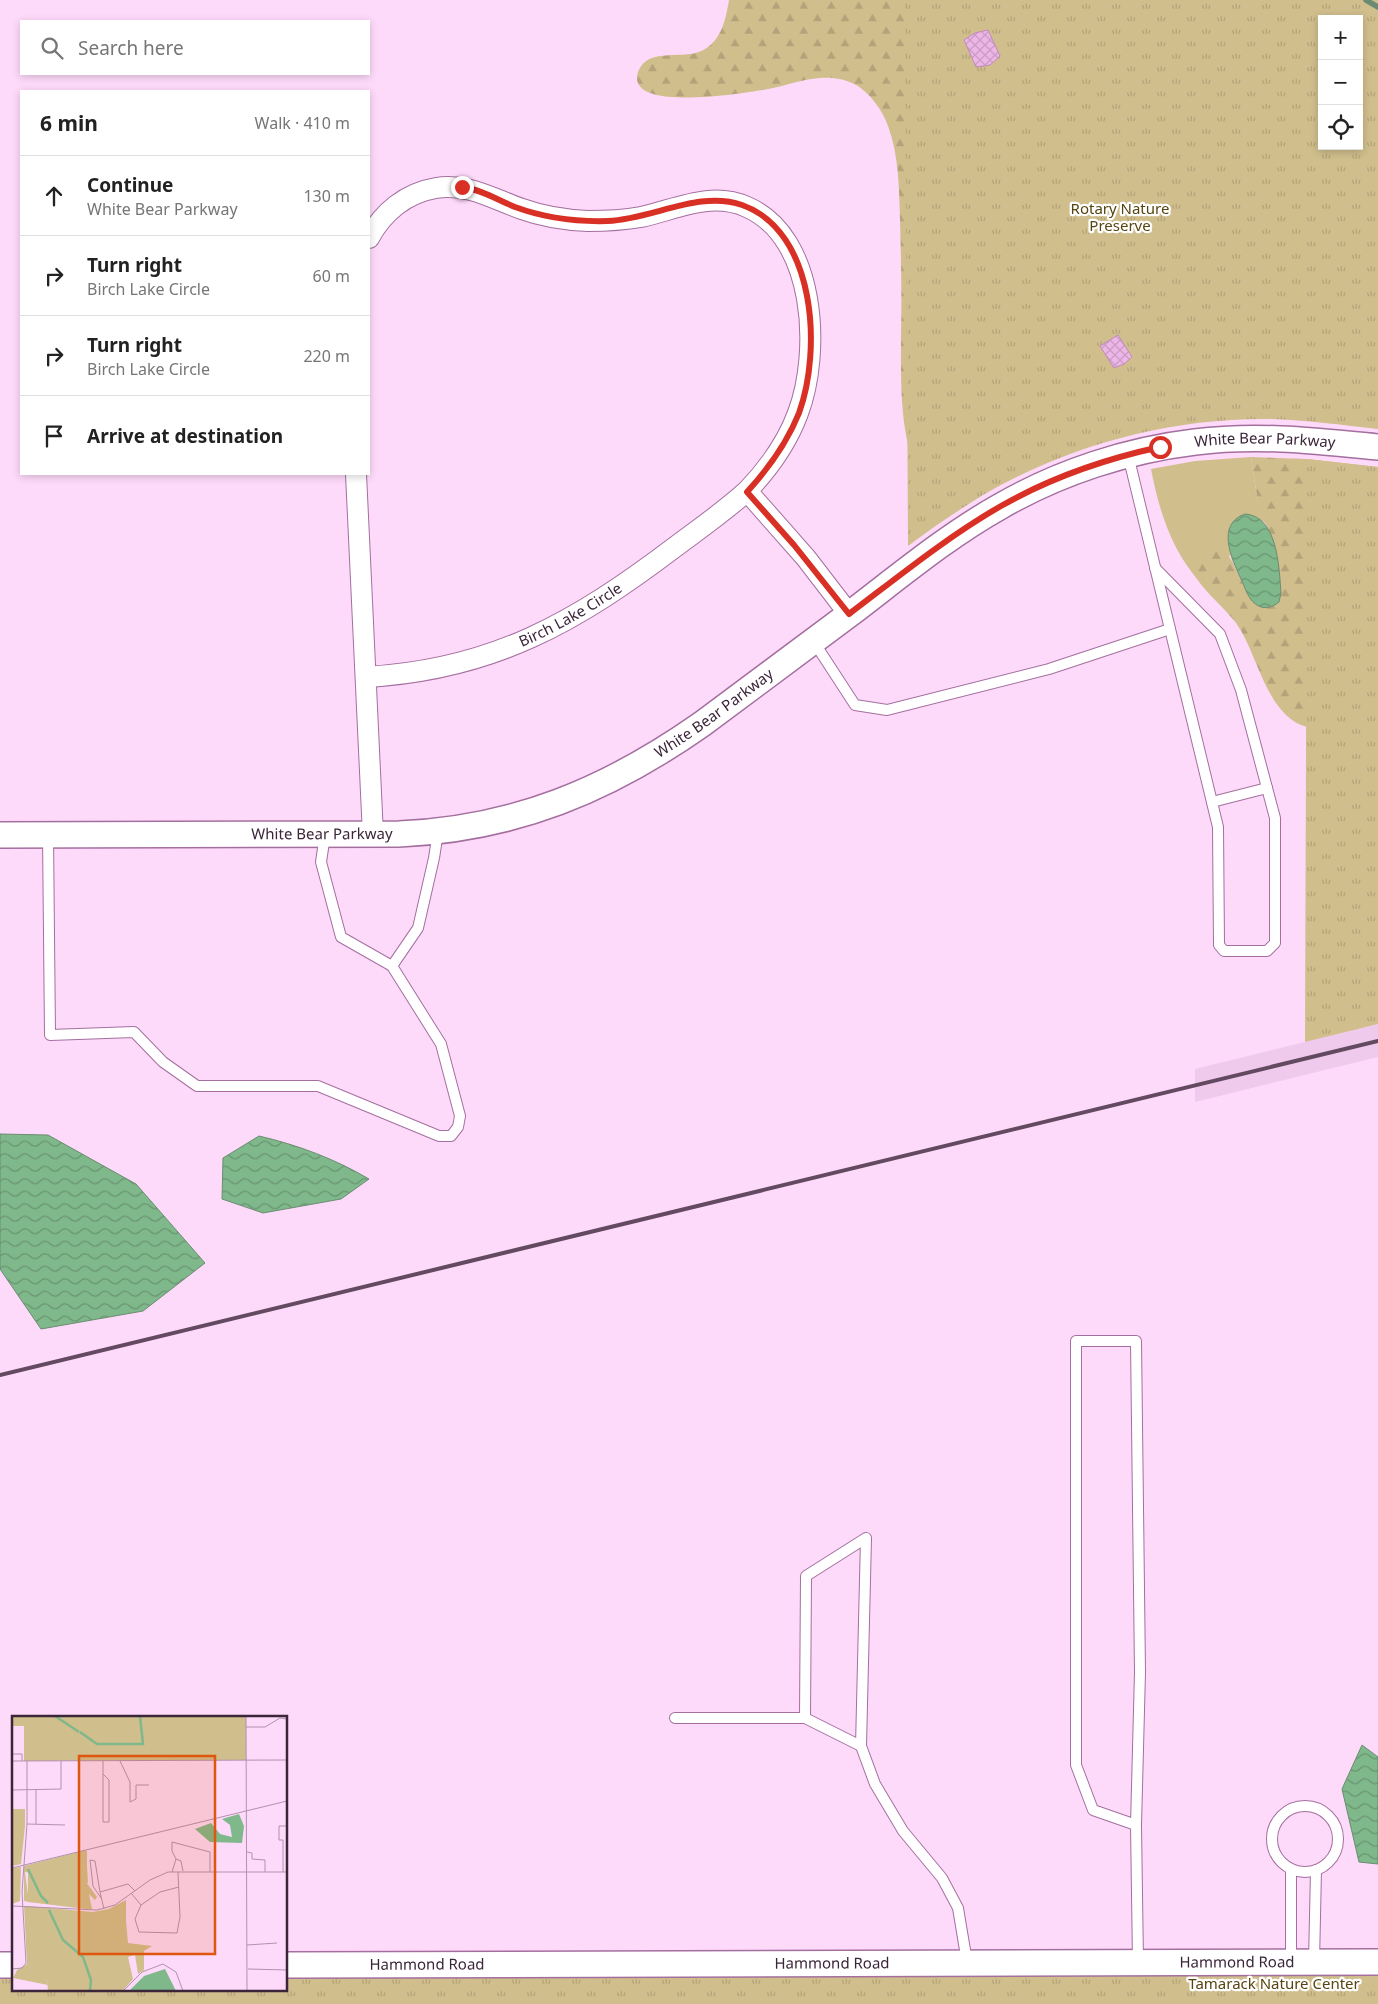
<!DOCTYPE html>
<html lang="en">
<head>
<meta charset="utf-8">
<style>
  body { margin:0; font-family:"Noto Sans",sans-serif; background:#f6f6f6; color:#222 }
  .controls { position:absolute; right:15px; top:15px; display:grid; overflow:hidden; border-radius:0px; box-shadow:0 2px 8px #0003 }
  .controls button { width:45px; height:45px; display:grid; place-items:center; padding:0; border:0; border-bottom:1px solid #e0e0e0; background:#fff; color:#222; font:25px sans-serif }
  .stop { position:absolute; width:15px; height:15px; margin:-11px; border:4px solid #d93025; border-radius:50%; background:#fff }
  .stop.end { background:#d93025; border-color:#fff; box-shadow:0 1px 5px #0008 }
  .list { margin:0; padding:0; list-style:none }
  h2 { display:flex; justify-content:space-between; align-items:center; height:65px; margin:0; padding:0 20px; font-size:21px }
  h2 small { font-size:16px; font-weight:400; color:#767676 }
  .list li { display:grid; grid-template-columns:32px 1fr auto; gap:15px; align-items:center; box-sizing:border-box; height:80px; padding:0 20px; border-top:1px solid #e0e0e0 }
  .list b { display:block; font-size:19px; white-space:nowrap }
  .list p { margin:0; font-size:16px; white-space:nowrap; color:#767676 }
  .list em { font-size:16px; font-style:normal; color:#767676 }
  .icon { flex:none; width:28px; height:28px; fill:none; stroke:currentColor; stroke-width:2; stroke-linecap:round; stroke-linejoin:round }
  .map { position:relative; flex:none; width:1378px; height:2004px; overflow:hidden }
  .search { position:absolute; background:#fff; box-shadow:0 2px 8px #0003; left:20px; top:20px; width:350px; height:55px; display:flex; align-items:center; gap:12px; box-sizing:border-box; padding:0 18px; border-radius:0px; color:#767676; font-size:19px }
  .panel { position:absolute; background:#fff; box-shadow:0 2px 8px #0003; left:20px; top:90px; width:350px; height:385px; border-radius:0px }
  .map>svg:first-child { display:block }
  .built { fill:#f0caec }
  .grass { fill:#d0be8c }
  .forest { fill:url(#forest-firs) }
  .park { fill:url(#park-tufts); fill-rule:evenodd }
  .water { fill:url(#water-waves); stroke:#6b8c72 }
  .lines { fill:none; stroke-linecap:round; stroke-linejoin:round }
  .stream { stroke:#6b8c72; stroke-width:5.5 }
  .building { fill:url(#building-cross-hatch); stroke:#c18abb }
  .service-casing { stroke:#a46f9f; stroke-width:12 }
  .minor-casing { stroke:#a46f9f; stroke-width:22 }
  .tertiary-casing { stroke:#a46f9f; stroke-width:28 }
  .service { stroke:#fff; stroke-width:10 }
  .minor { stroke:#fff; stroke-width:20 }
  .tertiary { stroke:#fff; stroke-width:25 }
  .rail { stroke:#634a61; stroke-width:4 }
  .route { stroke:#d93025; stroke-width:6 }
  .labels { text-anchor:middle; stroke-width:4.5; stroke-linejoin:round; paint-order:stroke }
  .park-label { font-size:15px; fill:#564511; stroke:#fff }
  .street-label { font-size:15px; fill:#3b2539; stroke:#fff }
  .inset-river { fill:none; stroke:#7fb88a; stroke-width:2.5 }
  .inset-road { fill:none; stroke:#b092ad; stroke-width:1 }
  .view { fill:#df560e; fill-opacity:0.15; stroke:#df560e; stroke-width:2.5 }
  .inset-edge { fill:none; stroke:#3b2539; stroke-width:2.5 }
</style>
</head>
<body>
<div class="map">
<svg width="1378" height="2004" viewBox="0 0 1378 2004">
  <defs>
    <pattern id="forest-firs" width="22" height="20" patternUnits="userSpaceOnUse" patternTransform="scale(1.25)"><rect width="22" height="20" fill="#d0be8c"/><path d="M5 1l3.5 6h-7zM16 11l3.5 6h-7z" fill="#b4a37a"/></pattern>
    <pattern id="park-tufts" width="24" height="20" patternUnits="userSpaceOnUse" patternTransform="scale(1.25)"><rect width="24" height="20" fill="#d0be8c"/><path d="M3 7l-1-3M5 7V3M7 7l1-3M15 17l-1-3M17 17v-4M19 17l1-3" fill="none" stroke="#b4a37a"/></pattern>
    <pattern id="water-waves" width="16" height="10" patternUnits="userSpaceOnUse" patternTransform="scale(1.25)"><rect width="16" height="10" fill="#7fb88a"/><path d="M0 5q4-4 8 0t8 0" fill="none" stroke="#699572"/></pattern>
    <pattern id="building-cross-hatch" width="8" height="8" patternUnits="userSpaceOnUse" patternTransform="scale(1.25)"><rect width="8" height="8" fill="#ecb6e6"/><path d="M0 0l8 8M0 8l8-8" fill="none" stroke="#cb9cc6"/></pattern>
  </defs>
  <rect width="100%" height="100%" fill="#fedafa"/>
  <polygon class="built" points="1378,1024 1378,1057 1195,1102 1195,1069"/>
  <path class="grass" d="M1251 457 1257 497 1269 528 1263 521 1230 553 1235 567 1230 555 1196 578 1200 582C1171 550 1159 510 1151 469L1195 461Z"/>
  <g class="forest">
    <path d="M729 0H1047L908 445C900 409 901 373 901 336 902 297 901 258 900 219 899 188 899 156 888 126 883 111 870 93 856 85 845 79 833 77 820 78 802 79 785 86 768 89 745 93 648 109 638 83 636 79 637 76 638 72 648 45 686 62 705 49 722 39 726 18 729 0Z"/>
    <path d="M1251 457 1307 459 1378 467 1307 727C1266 716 1258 653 1236 623 1226 609 1199 587 1194 573 1191 564 1195 556 1202 549 1224 543 1229 554 1237 572 1242 581 1247 591 1252 601 1260 608 1270 610 1279 602L1281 593 1275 549 1257 497Z"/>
  </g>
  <g class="park">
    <path d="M905 0H1378V429C1342 425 1305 420 1269 419 1169 418 1069 445 983 495 957 511 932 528 908 546ZM1322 19H1359V146H1322Z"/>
    <polygon points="1307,459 1378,467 1378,1024 1305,1042"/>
    <polygon points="1378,1963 1378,2004 0,2004 0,1966 14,1966 14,1990 286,1990 286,1965"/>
  </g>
  <g class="water">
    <path d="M1245 514C1278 516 1279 568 1281 593L1279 602C1273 607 1264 610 1257 605 1248 600 1245 587 1241 579 1231 558 1216 524 1245 514Z"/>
    <polygon points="0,1134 48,1135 136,1184 205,1263 143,1311 41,1329 0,1269"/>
    <path d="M259 1136C298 1145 335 1159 369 1179L341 1199 263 1213 222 1199 223 1158Z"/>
    <polygon points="1362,1745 1378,1757 1378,1864 1359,1862 1342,1789"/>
  </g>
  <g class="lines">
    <polyline class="stream" points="1366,0 1378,7"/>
  </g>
  <g class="building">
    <polygon points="988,30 1000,56 990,65 976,67 964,40 975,33"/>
    <polygon points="1118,335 1132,357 1124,364 1114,368 1100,346"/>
  </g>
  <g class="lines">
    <g class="service-casing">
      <g id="service">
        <polyline points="1155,568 1220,634 1241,690 1275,818 1275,943 1267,951 1224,951 1219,945 1218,827 1170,629"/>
        <polyline points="814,642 855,705 887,710 1049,669 1170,629 1128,455"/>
        <polyline points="1212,802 1267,788"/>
        <polyline points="48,835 50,1035 134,1032 163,1062 197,1086 318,1086 439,1136 451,1136 458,1127 460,1116 441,1044 392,966 418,928 434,858 438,832"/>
        <polyline points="325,835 321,862 341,937 392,966"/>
        <polyline points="675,1718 805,1718 806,1576 866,1538 861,1746 875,1784 903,1831 942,1878 958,1908 967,1962"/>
        <polyline points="805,1718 861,1746"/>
        <circle cx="1305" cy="1839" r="33"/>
        <polyline points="1136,1825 1140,1672 1136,1341 1076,1341 1076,1765 1093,1810 1136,1825 1138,1962"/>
        <polyline points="1291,1962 1291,1869"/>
        <polyline points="1314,1962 1316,1870"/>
      </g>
    </g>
    <g class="minor-casing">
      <g id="minor">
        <path d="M369 238C383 212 406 193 436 188 468 183 493 199 522 209 544 217 565 220 588 221 606 221 624 220 641 217 677 209 711 191 747 207 816 237 821 352 798 413 787 443 769 468 747 491"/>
        <polyline points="356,474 373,835"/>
        <path id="s1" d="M366 677C493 670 576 622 675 547 699 529 725 511 747 491L806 558 849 614"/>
      </g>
    </g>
    <g class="tertiary-casing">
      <g id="tertiary">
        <path id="s2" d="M0 835 399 834C515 829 608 790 702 724 753 686 804 648 855 610 902 574 949 535 1001 506 1060 472 1128 450 1195 442 1257 434 1317 441 1378 447"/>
        <polyline points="0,1965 14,1965"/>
        <path id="s3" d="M286 1965 1378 1962"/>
      </g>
    </g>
    <use href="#service" class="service"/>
    <use href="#minor" class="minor"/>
    <use href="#tertiary" class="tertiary"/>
    <polyline class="rail" points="0,1375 1378,1041"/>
  </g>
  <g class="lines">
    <path class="route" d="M462 187C480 189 498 200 515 207 545 218 576 222 608 221 653 219 699 190 742 205 816 231 822 350 799 413 787 443 769 468 747 492L794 545 849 614C898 577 947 537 1001 506 1050 478 1105 459 1160 447"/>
  </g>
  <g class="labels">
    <g class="park-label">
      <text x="1120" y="214">Rotary Nature<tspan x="1120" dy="17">Preserve</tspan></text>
      <text x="1274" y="1989">Tamarack Nature Center</text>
    </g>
    <g class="street-label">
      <text dy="5" stroke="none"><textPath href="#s2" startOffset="1372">White Bear Parkway</textPath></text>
      <text dy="5" stroke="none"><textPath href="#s1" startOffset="216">Birch Lake Circle</textPath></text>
      <text dy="5" stroke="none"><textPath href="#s2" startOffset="742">White Bear Parkway</textPath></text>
      <text dy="5" stroke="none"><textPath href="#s2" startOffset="322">White Bear Parkway</textPath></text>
      <text dy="5" stroke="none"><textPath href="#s3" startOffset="951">Hammond Road</textPath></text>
      <text dy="5" stroke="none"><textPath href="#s3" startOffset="546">Hammond Road</textPath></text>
      <text dy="5" stroke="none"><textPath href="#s3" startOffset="141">Hammond Road</textPath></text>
    </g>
  </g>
  <g transform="translate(12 1716)">
    <rect width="275" height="275" fill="#fedafa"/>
    <path d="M74 134 76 167 13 156 17 186 12 185V150ZM9 151 8 185 0 188V152Z" fill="#d0be8c"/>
    <path d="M74 166 85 181 83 184 77 178 80 193H74ZM12 190H17L36 269 1 262 5 254 15 248ZM113 193 116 227 140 230 132 235V254L126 258 123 239 116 241 121 263 112 273 59 205Z" fill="#d0be8c"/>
    <path d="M0 0H234V44L12 45V10H0ZM0 93H13V110L9 148 0 150ZM75 135 74 193 16 186V149ZM114 184V242L119 265 110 275H36L35 263H16V190L81 196 97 193Z" fill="#d0be8c"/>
    <path d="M227 98 232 110 230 127 198 126 183 113 199 107 208 118 220 121 218 109 210 103ZM153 253 164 275H117L132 260Z" fill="#7fb88a"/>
    <path class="inset-river" d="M43 0 67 16M68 16 85 28H131L128 0M16 153 29 180 36 187M37 194 51 224 71 241 79 264 78 275"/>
    <path class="inset-road" d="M234 0 235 275M234 11H253L268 2 275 3M0 38H10V45M0 45 275 44M91 45V58L97 64V106H91V58M108 45 118 66V86L124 83V69H137M0 74 49 73V45M24 74V108M15 108 53 109M235 136 240 137V143L253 144V156M164 143 169 145 171 155M0 152 275 85M160 156 164 143 160 135V126L198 136V156M271 156V124H267V110H275M88 176 83 145 78 144 81 170 89 182M119 177 129 189 148 176 167 171M129 189 123 203 127 216 165 217 168 201 166 156M0 190 85 194 103 189 138 164 156 156H275M92 193 88 176 116 168 123 175M235 229 265 227M0 253 10 252 14 247 10 176 15 108V45M236 253 275 254M111 275 130 256 151 248 164 256 171 275"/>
    <path class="view" d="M67 40H203V238H67Z"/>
    <rect width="275" height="275" class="inset-edge"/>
  </g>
</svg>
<div class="controls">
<button>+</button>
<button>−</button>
<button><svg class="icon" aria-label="locate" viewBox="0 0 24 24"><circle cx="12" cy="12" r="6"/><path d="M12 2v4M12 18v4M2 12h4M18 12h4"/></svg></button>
</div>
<div class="stop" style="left:1160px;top:447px"></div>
<div class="stop end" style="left:462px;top:187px"></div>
<div class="search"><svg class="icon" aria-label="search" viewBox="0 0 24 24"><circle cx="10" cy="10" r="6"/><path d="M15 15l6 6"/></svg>Search here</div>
<section class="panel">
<h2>6 min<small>Walk · 410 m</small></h2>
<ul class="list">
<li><svg class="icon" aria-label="ahead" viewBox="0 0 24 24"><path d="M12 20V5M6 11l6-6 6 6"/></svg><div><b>Continue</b><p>White Bear Parkway</p></div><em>130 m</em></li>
<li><svg class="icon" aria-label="right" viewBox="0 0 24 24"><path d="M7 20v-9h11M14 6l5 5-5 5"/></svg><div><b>Turn right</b><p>Birch Lake Circle</p></div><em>60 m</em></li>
<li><svg class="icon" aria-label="right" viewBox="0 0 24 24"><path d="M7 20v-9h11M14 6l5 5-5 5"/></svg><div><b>Turn right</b><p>Birch Lake Circle</p></div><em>220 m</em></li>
<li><svg class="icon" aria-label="arrive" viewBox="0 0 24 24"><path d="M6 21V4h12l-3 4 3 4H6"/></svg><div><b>Arrive at destination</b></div></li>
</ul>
</section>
</div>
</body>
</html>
